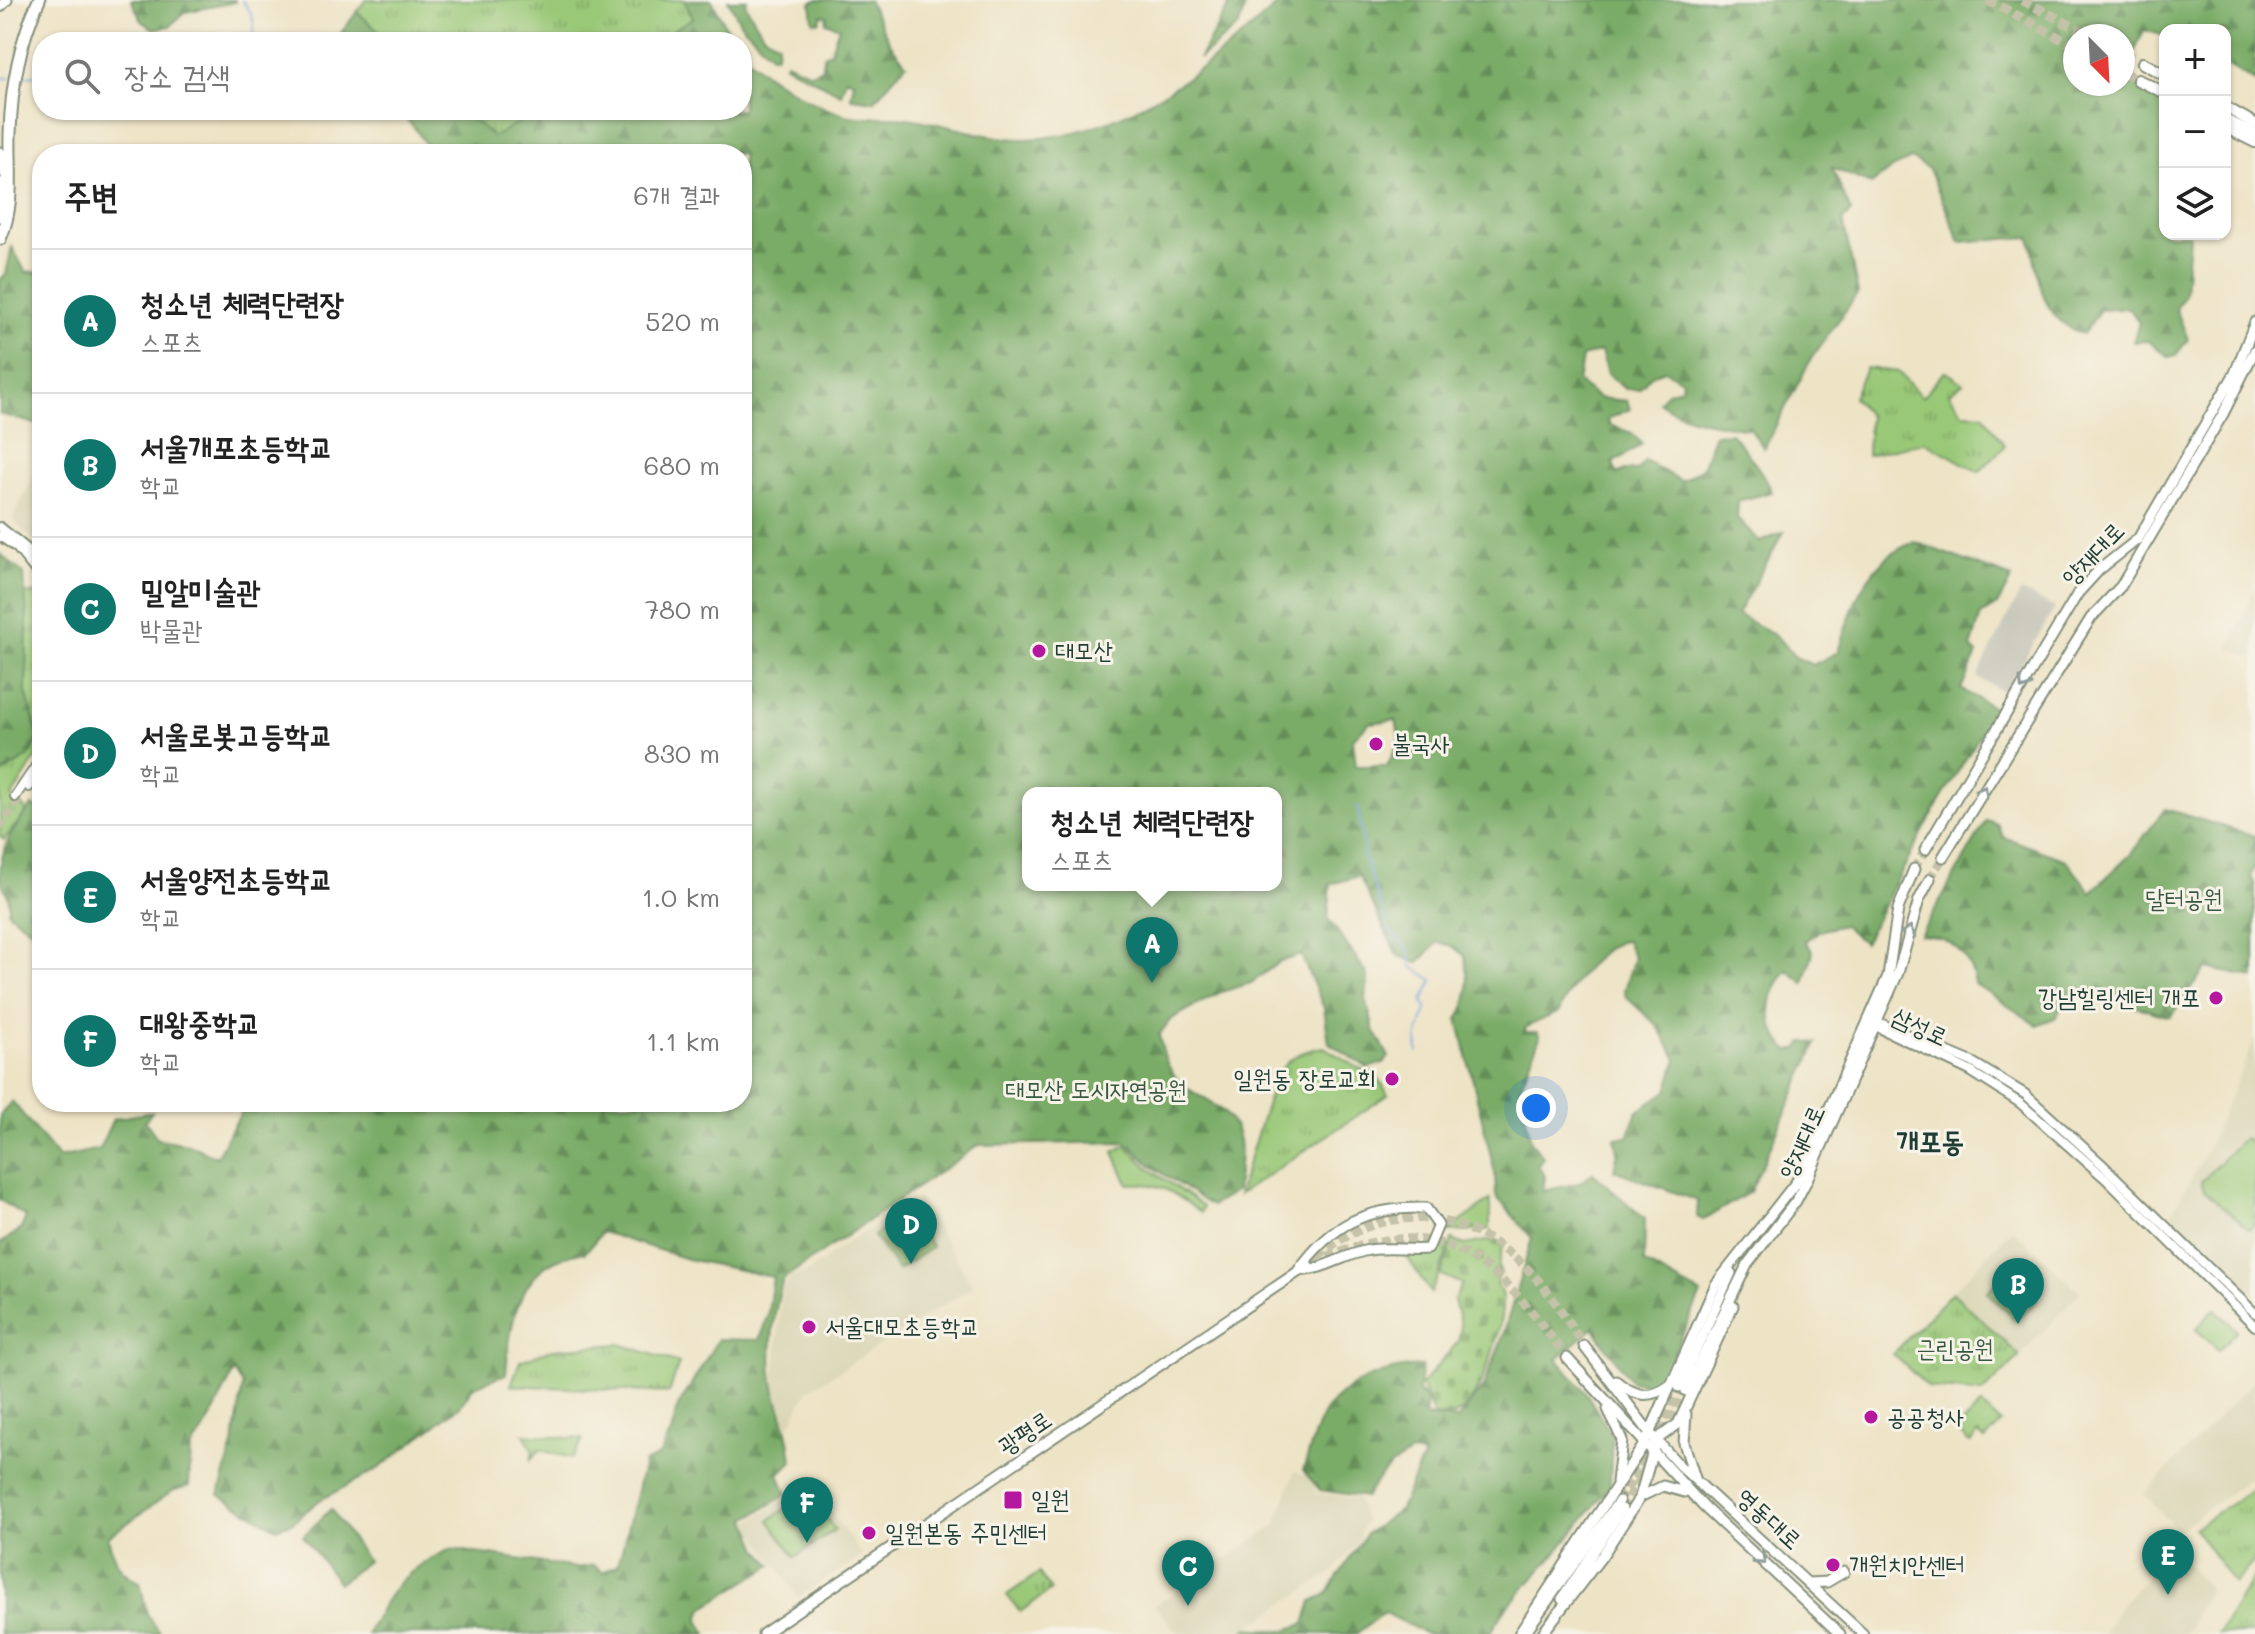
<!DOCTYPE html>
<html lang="ko">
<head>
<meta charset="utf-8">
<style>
  body { margin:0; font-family:Mali,"Poor Story",sans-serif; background:#f6f6f6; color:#222 }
  .controls { position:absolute; right:24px; top:24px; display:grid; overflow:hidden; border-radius:16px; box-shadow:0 2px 6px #0004 }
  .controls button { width:72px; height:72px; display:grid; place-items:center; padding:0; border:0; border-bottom:2px solid #e0e0e0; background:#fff; color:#222; font:40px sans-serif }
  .compass { position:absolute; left:2063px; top:24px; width:72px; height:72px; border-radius:50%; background:#fff; box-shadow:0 2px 6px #0004; rotate:156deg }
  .you { position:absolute; left:1536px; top:1108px; width:28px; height:28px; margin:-20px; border:6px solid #fff; border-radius:50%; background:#1a73e8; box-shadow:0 0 0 12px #1a73e833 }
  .badge { display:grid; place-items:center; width:52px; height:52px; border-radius:50%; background:#0f766e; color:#fff; font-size:26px; font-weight:700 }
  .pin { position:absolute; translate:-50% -66px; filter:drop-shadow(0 2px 4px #0008) }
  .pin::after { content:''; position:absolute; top:42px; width:28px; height:24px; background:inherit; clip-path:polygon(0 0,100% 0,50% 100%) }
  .popup { position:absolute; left:1022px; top:787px; width:260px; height:104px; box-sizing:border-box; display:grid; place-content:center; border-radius:16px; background:#fff; filter:drop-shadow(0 2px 6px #0005); font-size:26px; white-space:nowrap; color:#767676 }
  .popup b { font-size:30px; color:#222 }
  .popup::after { content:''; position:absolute; left:50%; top:100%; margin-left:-16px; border:16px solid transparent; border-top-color:#fff }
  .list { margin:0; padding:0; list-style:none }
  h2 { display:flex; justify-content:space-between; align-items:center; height:104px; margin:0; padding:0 32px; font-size:34px }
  h2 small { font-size:26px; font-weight:400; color:#767676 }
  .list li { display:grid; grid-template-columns:52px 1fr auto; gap:24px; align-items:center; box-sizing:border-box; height:144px; padding:0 32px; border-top:2px solid #e0e0e0 }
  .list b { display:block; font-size:30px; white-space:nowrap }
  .list p { margin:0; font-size:26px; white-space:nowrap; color:#767676 }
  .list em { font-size:26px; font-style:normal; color:#767676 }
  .icon { flex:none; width:44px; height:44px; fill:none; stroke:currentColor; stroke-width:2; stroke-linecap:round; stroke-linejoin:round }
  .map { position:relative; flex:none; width:2255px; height:1634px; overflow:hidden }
  .search { position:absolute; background:#fff; box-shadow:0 2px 6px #0004; left:32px; top:32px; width:720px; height:88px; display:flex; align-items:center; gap:20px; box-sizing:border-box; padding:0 28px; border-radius:32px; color:#767676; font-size:30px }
  .panel { position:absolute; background:#fff; box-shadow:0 2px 6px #0004; left:32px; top:144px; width:720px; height:968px; border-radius:32px }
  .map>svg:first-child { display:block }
  .built { fill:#dad6b5 }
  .industrial { fill:#c5c5b8 }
  .grass { fill:url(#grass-tufts); stroke:#5c8256; stroke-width:2 }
  .forest { fill:url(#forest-firs); stroke:#4c744e; stroke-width:2; fill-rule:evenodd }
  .cemetery { fill:url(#cemetery-stones); stroke:#5c8256; stroke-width:2 }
  .pitch { fill:#99c877; stroke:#5c8256; stroke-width:2 }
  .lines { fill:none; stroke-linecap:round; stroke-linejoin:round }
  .stream { stroke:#72a2dc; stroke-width:2 }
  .secondary-tunnel { stroke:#c4c2a8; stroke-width:8; stroke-dasharray:8 4; stroke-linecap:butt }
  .primary-tunnel { stroke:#c4c2a8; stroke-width:9; stroke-dasharray:9 4.5; stroke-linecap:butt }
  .trunk-tunnel { stroke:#c4c2a8; stroke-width:10; stroke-dasharray:10 5; stroke-linecap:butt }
  .secondary-casing { stroke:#86907c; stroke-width:12 }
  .primary-casing { stroke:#86907c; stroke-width:13 }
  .trunk-casing { stroke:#86907c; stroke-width:14 }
  .motorway-casing { stroke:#86907c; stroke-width:15 }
  .secondary { stroke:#fff; stroke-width:8 }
  .primary { stroke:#fff; stroke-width:9 }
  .trunk { stroke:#fff; stroke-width:10 }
  .motorway { stroke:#fff; stroke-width:11 }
  .oneway { stroke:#8f9e9a }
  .poi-dot { fill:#b5179e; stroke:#f7f3e8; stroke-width:3 }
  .labels { text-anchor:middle; stroke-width:6; stroke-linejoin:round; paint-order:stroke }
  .street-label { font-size:24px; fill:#1f3d34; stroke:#f7f3e8 }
  .poi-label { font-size:24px; fill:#1f3d34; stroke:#f7f3e8; text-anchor:start }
  .park-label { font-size:24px; fill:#375941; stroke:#f7f3e8 }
  .quarter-label { font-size:28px; font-weight:bold; fill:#1f3d34; stroke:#f7f3e8 }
</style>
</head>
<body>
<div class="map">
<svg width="2255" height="1634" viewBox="0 0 2255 1634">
  <defs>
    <pattern id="grass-tufts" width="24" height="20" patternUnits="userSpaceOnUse" patternTransform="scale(2)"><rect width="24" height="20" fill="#99c877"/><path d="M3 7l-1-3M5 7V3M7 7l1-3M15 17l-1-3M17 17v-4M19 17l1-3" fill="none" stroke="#7ca462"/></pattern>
    <pattern id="forest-firs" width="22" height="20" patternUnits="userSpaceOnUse" patternTransform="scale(2)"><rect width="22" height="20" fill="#7aac68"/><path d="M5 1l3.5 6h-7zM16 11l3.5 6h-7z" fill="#638d56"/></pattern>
    <pattern id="cemetery-stones" width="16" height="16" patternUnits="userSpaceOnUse" patternTransform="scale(2)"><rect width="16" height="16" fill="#99c877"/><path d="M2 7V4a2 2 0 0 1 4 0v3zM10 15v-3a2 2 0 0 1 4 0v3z" fill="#7ca462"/></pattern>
  </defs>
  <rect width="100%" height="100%" fill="#f7f3e8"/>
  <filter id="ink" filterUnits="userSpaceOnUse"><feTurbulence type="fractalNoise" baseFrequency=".0125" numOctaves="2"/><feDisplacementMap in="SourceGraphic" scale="16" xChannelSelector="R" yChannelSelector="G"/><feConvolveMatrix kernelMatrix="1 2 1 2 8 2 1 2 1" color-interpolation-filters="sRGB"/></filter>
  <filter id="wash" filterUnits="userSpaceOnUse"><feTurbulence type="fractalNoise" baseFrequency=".006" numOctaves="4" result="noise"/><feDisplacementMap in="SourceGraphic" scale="32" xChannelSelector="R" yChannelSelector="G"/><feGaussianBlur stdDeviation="1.8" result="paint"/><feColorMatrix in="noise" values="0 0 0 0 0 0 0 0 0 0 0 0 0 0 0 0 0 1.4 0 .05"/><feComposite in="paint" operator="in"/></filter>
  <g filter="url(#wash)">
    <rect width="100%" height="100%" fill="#ede3c5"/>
    <g class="built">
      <polygon points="42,462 42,548 12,519"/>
      <polygon points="2255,588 2255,659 2229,648"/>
      <polygon points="2255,1039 2255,1296 2236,1283 2175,1223 2172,1212 2205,1154"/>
      <polygon points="919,1199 973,1286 807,1391 789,1427 776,1402 774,1381 782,1291 791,1276 810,1271 848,1242"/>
      <polygon points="2012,1229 2080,1292 2020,1356 1952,1292"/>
      <polygon points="2255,1380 2255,1474 2178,1531 2144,1494"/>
      <polygon points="1295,1471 1311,1479 1316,1493 1357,1499 1365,1521 1357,1543 1331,1573 1237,1634 1180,1634 1154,1606 1275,1526"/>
      <polygon points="810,1483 862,1555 798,1598 753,1530 750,1521"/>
      <polygon points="2172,1550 2209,1588 2185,1634 2103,1634 2123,1602"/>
    </g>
    <polygon class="industrial" points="2021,591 2055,608 2004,692 1977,677"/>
    <g class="grass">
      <polygon points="366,0 684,0 693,18 653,42 390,42 357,12"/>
      <polygon points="463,110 539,110 493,138"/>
      <polygon points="1866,368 1898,372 1922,397 1945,371 1963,383 1949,393 1963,413 1983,414 2005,446 1979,472 1925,442 1867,455 1869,416 1853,397"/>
      <polygon points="24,593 42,594 42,748 12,796 27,811 4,840 0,836 0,775 29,756 39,738 26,692 27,617"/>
      <path d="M1324 1047 1362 1070 1376 1073 1388 1095 1238 1195 1274 1080C1287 1058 1299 1051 1324 1047Z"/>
      <path d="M1126 1145 1151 1170 1203 1206 1201 1213C1174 1193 1163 1182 1128 1184L1114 1152Z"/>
      <polygon points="1490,1200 1490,1229 1447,1232"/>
      <polygon points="1441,1241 1450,1246 1431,1293 1403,1251 1426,1254"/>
      <polygon points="1952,1292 2020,1356 1983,1393 1929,1388 1893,1354"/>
      <polygon points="620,1344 679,1363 669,1393 511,1385 520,1361 552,1349"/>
      <polygon points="524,1434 583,1439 573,1458 540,1450 531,1459 533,1451"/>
      <polygon points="2255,1488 2255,1560 2234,1584 2194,1528"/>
      <polygon points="1039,1573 1051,1590 1020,1612 1007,1595"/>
      <polygon points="2255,1575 2255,1634 2218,1634"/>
    </g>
    <g class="forest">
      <polygon points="131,0 235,0 235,2 185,12 170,26 154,29 142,21"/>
      <polygon points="684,0 712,0 733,42 653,42 693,18"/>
      <polygon points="728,0 747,0 745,4 763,34 778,43 777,54 772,56 741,24"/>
      <polygon points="816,0 868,0 890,43 906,64 874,101 851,98 854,81 846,78 841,94 785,65 786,62 811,73 822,68 824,55 830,52 839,27 826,22 827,16 822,15 819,22 813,21 811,3"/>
      <polygon points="1232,0 1247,0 1239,26 1199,59"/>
      <path d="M1283 0H2255V82L2225 64V30H2165V36L2144 30 2123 77V36H2075V84H2123V78L2165 101V234H2189L2185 294 2176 309 2188 339 2176 355 2169 357 2148 341 2133 342 2139 322 2129 308 2100 310 2083 334C2038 318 2040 278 2030 237L1960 242 1929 169 1911 159 1892 168 1871 184 1832 168 1851 212 1843 220 1858 293 1811 359 1764 448 1750 429C1721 424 1683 421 1659 402L1667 392 1681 388 1682 380 1664 370 1651 375 1639 389H1625L1607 374 1601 351 1582 357 1578 382 1598 398 1627 401 1630 409 1608 419 1609 425 1632 433 1642 444 1613 463 1617 474 1625 470 1637 471 1645 461 1681 481 1702 468 1715 434 1731 433C1743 447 1766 476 1772 492L1738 501 1737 518 1760 542 1784 532 1737 614 1776 636 1795 657 1813 665 1838 652C1851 608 1867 558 1915 542L2012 578 1997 605 1981 615 1971 648 1977 654 1961 689 1996 709 1934 811 1864 943 1843 925 1819 931 1805 941 1813 952 1804 983 1787 970C1764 996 1765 1027 1789 1051L1798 1049 1803 1042 1817 1043 1750 1192 1703 1220 1697 1217 1698 1201 1614 1170 1618 1151 1615 1138 1628 1137 1637 1112 1667 1091 1677 1059 1657 1025 1626 997 1624 990 1634 958 1626 941C1602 941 1567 991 1559 1012L1526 1027 1525 1032H1537L1540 1037 1520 1088 1531 1142 1544 1158 1538 1165 1545 1176 1543 1191 1579 1183 1593 1173 1645 1219 1644 1263 1701 1294 1663 1377 1648 1384 1631 1381 1593 1328 1557 1359 1587 1394 1612 1436 1610 1486 1558 1551 1506 1608 1490 1634H1426L1384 1612 1356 1634H1241L1248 1628 1282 1631 1305 1624 1312 1601 1326 1595 1365 1535 1400 1509 1424 1455 1411 1453C1390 1465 1378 1476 1366 1497L1320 1490 1303 1470C1310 1452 1315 1426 1326 1410 1347 1381 1389 1367 1422 1366L1418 1392 1427 1399 1425 1416 1458 1419 1483 1387 1501 1342 1532 1238 1496 1196 1495 1173 1458 1019C1471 1000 1469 979 1465 956L1452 946 1438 942 1418 963 1397 955 1359 876 1331 884 1328 918 1368 975 1366 999 1374 1030 1389 1057 1384 1063 1368 1068 1329 1043 1324 1008 1301 955 1279 962 1251 983 1221 992 1171 1019 1159 1035C1163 1053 1166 1067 1179 1081 1196 1100 1233 1104 1239 1141 1242 1156 1237 1176 1236 1191L1212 1206 1153 1167 1126 1142 979 1145 783 1279C773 1314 765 1366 778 1402 786 1426 789 1435 792 1461L779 1474 787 1494 747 1519 759 1549 772 1565 703 1608 699 1620 707 1634H367C390 1589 404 1570 451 1549L576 1568 594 1565 603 1572 618 1565 644 1463 659 1456 671 1433 678 1407 718 1339 759 1340 768 1314 773 1277 687 1259 602 1232 585 1253C576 1251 570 1255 561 1258 516 1274 509 1331 506 1374L474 1386 460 1406 378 1469 320 1500 291 1523 276 1528 219 1495 233 1445 243 1386 234 1371 209 1422 191 1448 189 1486 174 1490 108 1537C113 1558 119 1574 140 1582L147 1614 161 1634H0V1244L21 1229 26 1217 0 1200V1115L12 1101 58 1158 99 1149 113 1119 152 1112 145 1121 158 1139 188 1144 216 1157 247 1102H742V154H411L426 146C391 82 380 138 345 110H463L493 137 539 110H742V52C764 77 824 114 858 117 874 118 890 116 906 118 946 123 986 140 1026 139 1126 136 1213 63 1283 0ZM1396 720 1400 741 1387 766H1356L1353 739 1369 723ZM1028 793H1276V885H1028Z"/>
      <polygon points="357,12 390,42 334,42"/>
      <polygon points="12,247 25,271 42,273 42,426 0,414 0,280 6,274"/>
      <polygon points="0,554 24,574 27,617 26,692 39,738 29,756 0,775"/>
      <path d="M32 806 42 809V939L8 912C12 895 4 892 0 877 0 846 14 827 32 806Z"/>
      <path d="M2165 809 2255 836V866L2251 876 2255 885V978L2206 968 2170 1017 2075 988 2055 1018 2037 1025 1975 984C1970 953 1950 936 1920 935L1987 820 1997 824 2003 837 2066 860 2091 892 2130 855Z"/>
      <polygon points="331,1509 367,1561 339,1583 303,1536"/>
    </g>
    <path class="cemetery" d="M1496 1239 1503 1245 1498 1267 1501 1273 1497 1279C1497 1286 1501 1290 1502 1297 1505 1323 1482 1398 1459 1413 1451 1417 1443 1416 1434 1416L1421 1385 1458 1342 1461 1327 1454 1300 1462 1284 1441 1275 1452 1240 1465 1245Z"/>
    <g class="pitch">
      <polygon points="2244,1138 2255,1144 2255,1223 2249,1229 2204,1190 2201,1181"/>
      <polygon points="909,1212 932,1247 898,1270 874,1236"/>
      <polygon points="2007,1272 2037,1301 2017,1321 1987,1292"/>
      <polygon points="2215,1309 2237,1330 2218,1350 2196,1329"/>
      <polygon points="1981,1405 2001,1423 1985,1440 1978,1434 1970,1443 1956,1431"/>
      <polygon points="809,1493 835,1530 795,1557 769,1520"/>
    </g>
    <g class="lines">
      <g class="stream">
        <path d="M241 42 254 33C255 18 250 11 242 0"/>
        <polyline points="19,77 42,74"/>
        <polyline points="0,78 9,78"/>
        <polyline points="1358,806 1364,856 1388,929 1408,949 1412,967 1433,980 1423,1001 1427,1009 1417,1038 1418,1052"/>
      </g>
    </g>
  </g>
  <g filter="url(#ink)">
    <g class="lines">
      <polyline class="secondary-tunnel" points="0,827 19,800"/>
      <g class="primary-tunnel">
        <polyline points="1914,869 1925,850"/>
        <polyline points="1930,879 1943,857"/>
        <path d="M1315 1262C1441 1205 1495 1259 1567 1358"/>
        <path d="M1308 1265C1373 1203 1454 1203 1521 1263 1547 1286 1565 1317 1584 1346"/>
        <polyline points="1666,1433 1686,1391"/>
        <polyline points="1619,1501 1649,1453 1679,1387"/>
        <polyline points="1622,1509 1645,1470"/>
      </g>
      <g class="trunk-tunnel">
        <polyline points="1987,0 2075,46"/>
        <polyline points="2022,0 2091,36"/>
        <polyline points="2123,53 2143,63"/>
        <polyline points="2123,72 2138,80"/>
      </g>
      <g class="secondary-casing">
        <g id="secondary">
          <polyline points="0,527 26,548 42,567"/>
          <polyline points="0,536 17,548 42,579"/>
          <polyline points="29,787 42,770"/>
          <polyline points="15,797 42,757"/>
          <polyline points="1873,1020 1972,1062 2025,1094 2104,1166 2255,1313"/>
          <polyline points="1871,1024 1970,1071 2020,1103 2106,1179 2255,1326"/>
        </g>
      </g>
      <g class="primary-casing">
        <g id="primary">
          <polyline points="0,7 7,0"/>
          <polyline points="1925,850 2078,593 2099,570 2138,539 2235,373 2255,322"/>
          <polyline points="1943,857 2091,618 2121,586 2223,414 2255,350"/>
          <path d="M1426 1208 1438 1225 1428 1249C1407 1251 1386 1246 1364 1251 1340 1257 1323 1270 1298 1271 1332 1223 1367 1207 1426 1208Z"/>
          <polyline points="1584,1346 1650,1433 1680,1466 1863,1634"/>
          <polyline points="1567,1358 1704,1507 1840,1634"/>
          <path d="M1616 1381C1634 1396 1650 1400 1670 1385"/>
          <polyline points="1679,1387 1731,1273"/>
          <polyline points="1686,1391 1747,1265 1796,1201 1806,1182 1898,973 1919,900 1930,879"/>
          <polyline points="1608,1409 1622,1440 1617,1482"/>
          <polyline points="1686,1414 1684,1443 1695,1478"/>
          <polyline points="1640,1497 1663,1486 1684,1492"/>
          <polyline points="1808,1583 1827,1582 1844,1572"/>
          <polyline points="1562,1599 1622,1509"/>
          <polyline points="763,1634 1308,1265"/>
          <polyline points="1519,1634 1645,1443 1716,1284 1797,1181 1888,976 1898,909 1914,869"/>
          <polyline points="1524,1634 1619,1501"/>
          <polyline points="1542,1634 1602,1556 1640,1497 1656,1440 1678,1424 1733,1306"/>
        </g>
      </g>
      <g class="trunk-casing">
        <g id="trunk">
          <polyline points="2143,63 2165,75"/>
          <polyline points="2138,80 2165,93"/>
          <polyline points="2225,107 2255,124"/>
          <polyline points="2225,120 2255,134"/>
          <polyline points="2225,127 2255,142"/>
        </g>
      </g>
      <g class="motorway-casing">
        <g id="motorway">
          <polyline points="0,153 6,174"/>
          <polyline points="0,216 4,183"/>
          <path d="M0 239C15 204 9 171 10 134 11 86 19 43 39 0"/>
        </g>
      </g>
      <use href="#secondary" class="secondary"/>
      <use href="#primary" class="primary"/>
      <use href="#trunk" class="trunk"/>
      <use href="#motorway" class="motorway"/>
    </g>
    <defs><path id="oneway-chevron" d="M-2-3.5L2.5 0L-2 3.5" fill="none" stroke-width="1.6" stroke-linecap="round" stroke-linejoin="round" transform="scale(2)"/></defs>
    <g class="oneway">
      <use href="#oneway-chevron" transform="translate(2024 685) rotate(121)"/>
      <use href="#oneway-chevron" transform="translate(1983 791) rotate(-59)"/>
      <use href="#oneway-chevron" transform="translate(1909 931) rotate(-75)"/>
      <use href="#oneway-chevron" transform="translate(1761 1560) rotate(43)"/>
    </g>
  </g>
  <g class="poi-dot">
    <circle cx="1039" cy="651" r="8"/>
    <circle cx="1376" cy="744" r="8"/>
    <circle cx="2216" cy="998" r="8"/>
    <circle cx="1392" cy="1079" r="8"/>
    <circle cx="809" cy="1327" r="8"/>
    <circle cx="1871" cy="1417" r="8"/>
    <rect x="1003" y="1490" width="20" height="20" rx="4"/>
    <circle cx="869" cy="1533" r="8"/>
    <circle cx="1833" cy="1565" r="8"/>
  </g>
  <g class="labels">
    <g class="street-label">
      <text transform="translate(2093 554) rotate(-46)" y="8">양재대로</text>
      <text transform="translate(1920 1027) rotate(25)" y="8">삼성로</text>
      <text transform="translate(1802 1142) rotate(-66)" y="8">양재대로</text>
      <text transform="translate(1025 1433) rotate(-34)" y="8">광평로</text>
      <text transform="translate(1769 1519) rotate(42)" y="8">영동대로</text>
    </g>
    <g class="poi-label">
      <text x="1055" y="659">대모산</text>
      <text x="1392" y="752">불국사</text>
      <text x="2200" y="1006" text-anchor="end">강남힐링센터 개포</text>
      <text x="1376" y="1087" text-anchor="end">일원동 장로교회</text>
      <text x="825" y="1335">서울대모초등학교</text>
      <text x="1887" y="1425">공공청사</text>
      <text x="1031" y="1508">일원</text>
      <text x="885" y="1541">일원본동 주민센터</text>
      <text x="1849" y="1573">개원치안센터</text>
    </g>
    <g class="park-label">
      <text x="2184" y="907">달터공원</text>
      <text x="1096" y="1098">대모산 도시자연공원</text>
      <text x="1955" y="1357">근린공원</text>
    </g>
    <g class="quarter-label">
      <text x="1930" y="1151">개포동</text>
    </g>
  </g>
</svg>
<div class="controls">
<button>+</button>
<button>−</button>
<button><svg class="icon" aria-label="layers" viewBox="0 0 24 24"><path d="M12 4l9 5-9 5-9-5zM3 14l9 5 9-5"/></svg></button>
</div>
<svg class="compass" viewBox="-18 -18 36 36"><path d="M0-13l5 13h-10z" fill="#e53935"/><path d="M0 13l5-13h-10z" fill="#767676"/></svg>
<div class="you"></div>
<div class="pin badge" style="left:1152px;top:983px">A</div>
<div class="popup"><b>청소년 체력단련장</b>스포츠</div>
<div class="pin badge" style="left:2018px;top:1324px">B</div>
<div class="pin badge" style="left:1188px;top:1606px">C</div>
<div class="pin badge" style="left:911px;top:1264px">D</div>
<div class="pin badge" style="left:2168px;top:1595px">E</div>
<div class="pin badge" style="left:807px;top:1543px">F</div>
<div class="search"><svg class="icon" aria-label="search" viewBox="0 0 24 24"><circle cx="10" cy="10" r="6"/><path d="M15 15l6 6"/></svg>장소 검색</div>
<section class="panel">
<h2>주변<small>6개 결과</small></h2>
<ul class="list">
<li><span class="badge">A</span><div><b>청소년 체력단련장</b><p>스포츠</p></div><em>520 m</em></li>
<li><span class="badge">B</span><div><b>서울개포초등학교</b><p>학교</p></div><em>680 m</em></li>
<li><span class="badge">C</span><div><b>밀알미술관</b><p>박물관</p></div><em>780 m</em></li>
<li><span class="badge">D</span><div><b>서울로봇고등학교</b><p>학교</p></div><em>830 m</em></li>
<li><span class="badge">E</span><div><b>서울양전초등학교</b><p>학교</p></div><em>1.0 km</em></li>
<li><span class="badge">F</span><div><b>대왕중학교</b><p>학교</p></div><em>1.1 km</em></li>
</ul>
</section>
</div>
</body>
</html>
